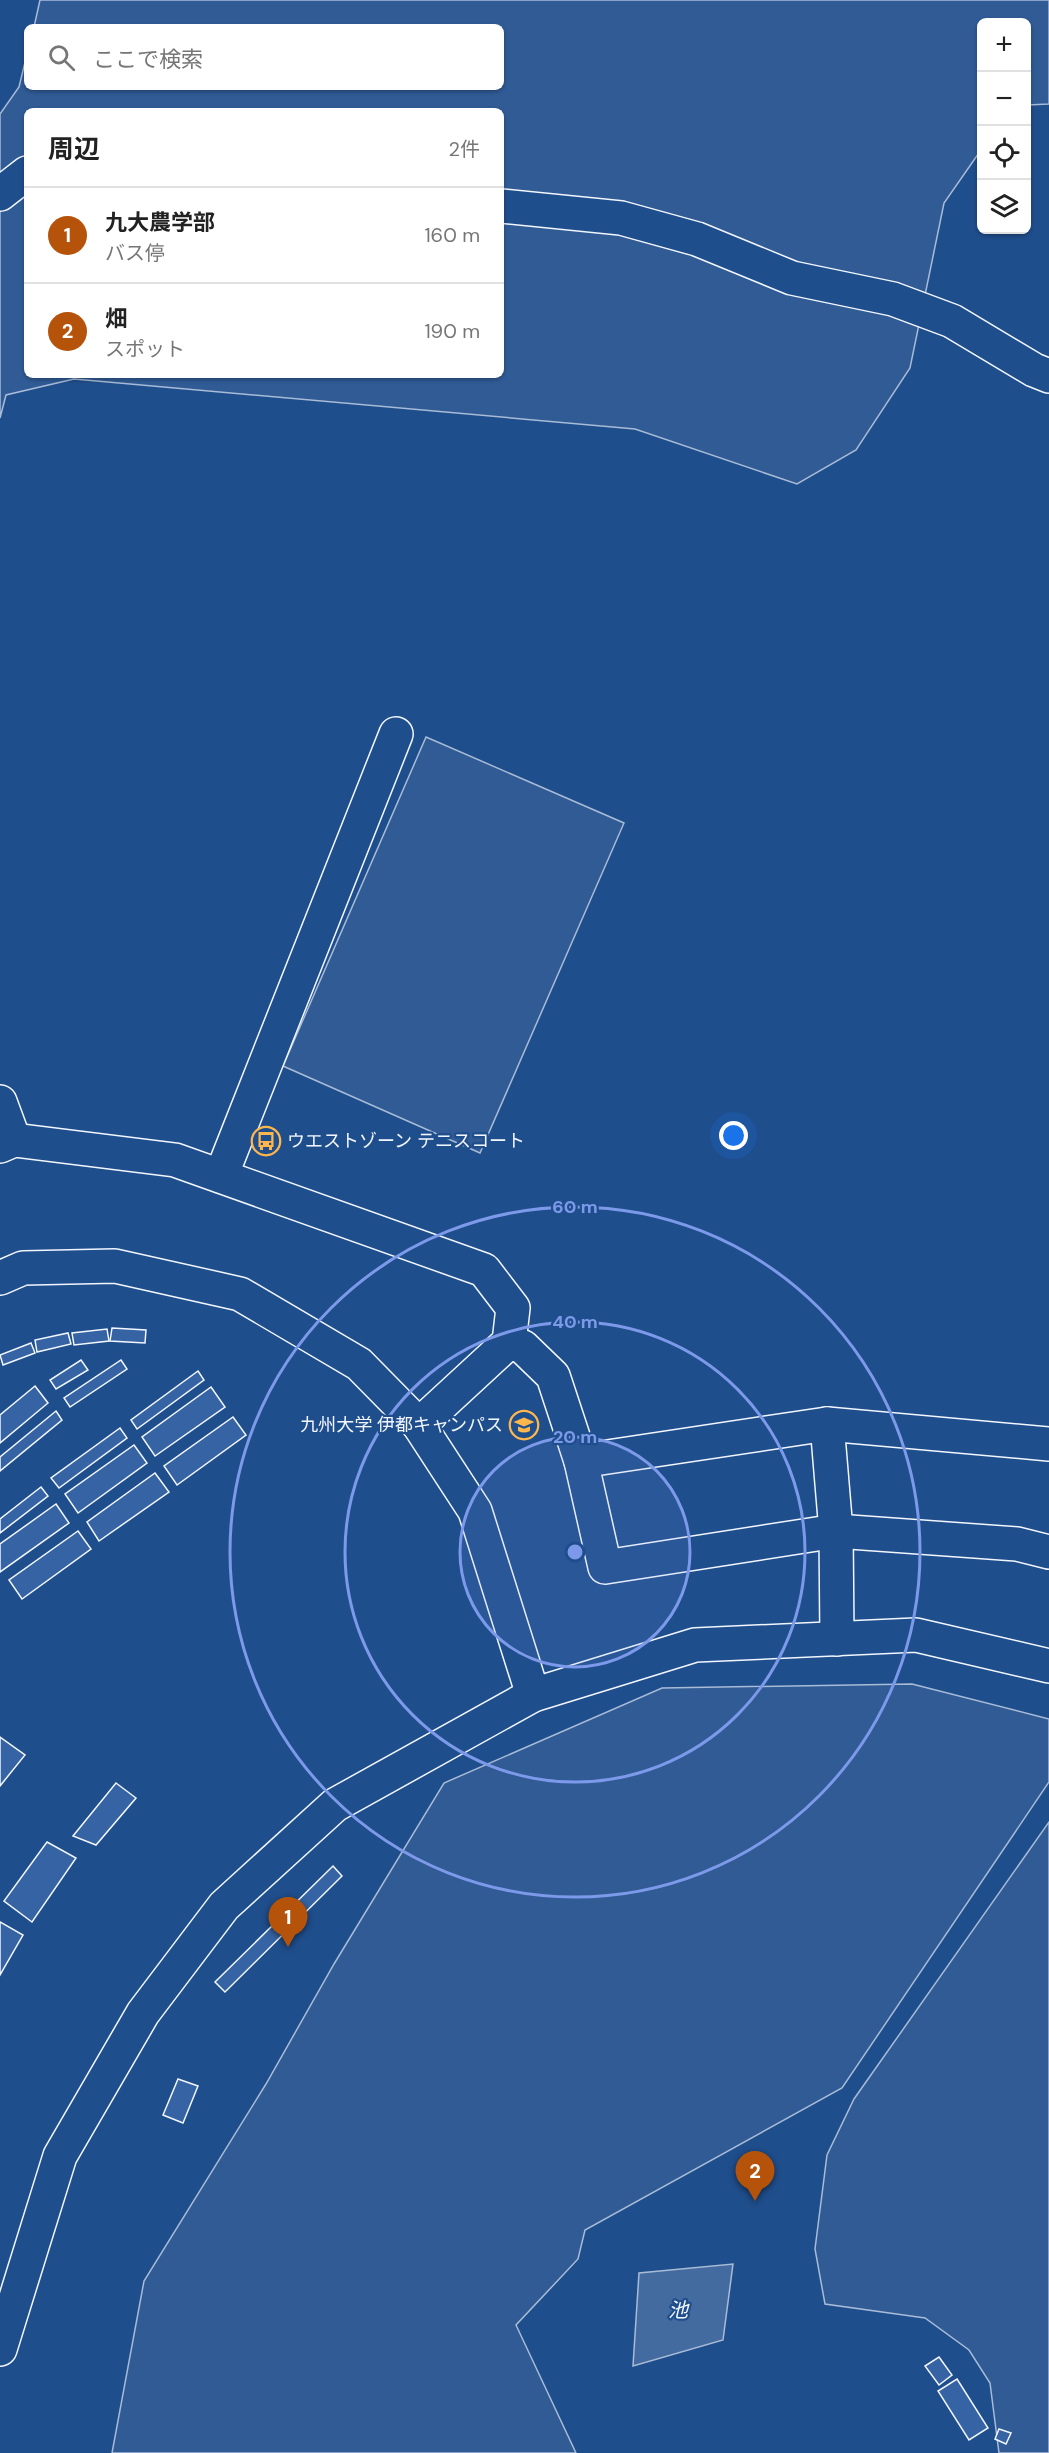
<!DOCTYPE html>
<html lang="ja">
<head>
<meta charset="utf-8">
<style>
  body { margin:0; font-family:"DM Sans","Noto Sans JP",sans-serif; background:#f2f2f2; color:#222 }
  .controls { position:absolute; right:18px; top:18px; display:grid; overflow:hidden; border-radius:9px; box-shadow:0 2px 4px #0004 }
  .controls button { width:54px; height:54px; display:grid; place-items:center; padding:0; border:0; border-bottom:2px solid #e0e0e0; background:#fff; color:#222; font:30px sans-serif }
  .you { position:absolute; left:734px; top:1136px; width:21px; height:21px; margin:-15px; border:4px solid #fff; border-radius:50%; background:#1a73e8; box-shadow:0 0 0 9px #1a73e833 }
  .badge { display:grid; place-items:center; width:39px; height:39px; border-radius:50%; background:#b45309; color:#fff; font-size:20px; font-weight:700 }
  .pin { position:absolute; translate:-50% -50px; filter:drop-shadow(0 2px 3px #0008) }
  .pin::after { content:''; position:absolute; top:32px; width:21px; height:18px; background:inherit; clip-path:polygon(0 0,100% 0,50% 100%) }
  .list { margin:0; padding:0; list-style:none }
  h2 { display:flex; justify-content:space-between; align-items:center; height:78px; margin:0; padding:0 24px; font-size:26px }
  h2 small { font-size:20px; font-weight:400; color:#767676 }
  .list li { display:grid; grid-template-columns:39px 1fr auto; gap:18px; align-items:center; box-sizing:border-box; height:96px; padding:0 24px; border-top:2px solid #e0e0e0 }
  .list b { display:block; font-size:22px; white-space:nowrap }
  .list p { margin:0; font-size:20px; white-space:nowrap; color:#767676 }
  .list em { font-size:20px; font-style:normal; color:#767676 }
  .icon { flex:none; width:33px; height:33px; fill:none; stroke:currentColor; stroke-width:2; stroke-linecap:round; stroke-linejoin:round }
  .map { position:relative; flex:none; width:1049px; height:2453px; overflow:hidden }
  .search { position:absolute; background:#fff; box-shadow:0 2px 4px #0004; left:24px; top:24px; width:480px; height:66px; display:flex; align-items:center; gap:15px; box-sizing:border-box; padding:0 21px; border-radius:9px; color:#767676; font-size:22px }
  .panel { position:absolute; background:#fff; box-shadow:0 2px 4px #0004; left:24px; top:108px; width:480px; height:270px; border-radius:9px }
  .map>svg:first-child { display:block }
  .green { fill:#305b95; stroke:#a8bbd7; stroke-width:1.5; fill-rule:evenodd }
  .water { fill:#446ba0; stroke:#a8bbd7; stroke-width:1.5 }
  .building { fill:#3563a3; stroke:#f2f6ff; stroke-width:1.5 }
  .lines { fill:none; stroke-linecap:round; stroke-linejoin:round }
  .minor-casing { stroke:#f2f6ff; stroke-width:36 }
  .minor { stroke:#1f4e8c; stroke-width:33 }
  .ring { fill:none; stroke:#7d9aea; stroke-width:3 }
  .labels { text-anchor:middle; stroke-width:4.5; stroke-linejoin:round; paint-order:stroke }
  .poi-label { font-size:18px; fill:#f2f6ff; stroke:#1f4e8c; text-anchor:start }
  .water-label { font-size:20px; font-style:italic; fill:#f2f6ff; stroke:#1f4e8c }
  .centre { fill:#7d9aea; stroke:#1f4e8c; stroke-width:3 }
  .ring-label { font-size:18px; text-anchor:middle; font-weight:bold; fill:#7d9aea; stroke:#1f4e8c; stroke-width:4.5; stroke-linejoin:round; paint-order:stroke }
</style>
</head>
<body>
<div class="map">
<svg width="1049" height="2453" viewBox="0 0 1049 2453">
  <rect width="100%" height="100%" fill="#1f4e8c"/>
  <g class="green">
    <path d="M40 0H1049V104L1027 105 1026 22H982L981 150 944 203 910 368 856 450 797 484 635 429 74 379 6 395 0 418V114L19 87 27 54V87H501V27H34ZM27 111H501V375H27Z"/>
    <polygon points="426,737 624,823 480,1153 283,1066"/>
    <polygon points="912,1684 1049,1719 1049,1782 842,2088 585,2230 578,2259 516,2325 576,2453 112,2453 144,2281 266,2084 334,1964 444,1783 662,1688"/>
    <polygon points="1049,1822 1049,2453 999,2453 990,2383 969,2350 925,2318 825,2304 815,2249 827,2155 854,2099"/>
  </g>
  <polygon class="water" points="733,2264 723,2340 633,2366 639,2273"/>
  <g class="building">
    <polygon points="112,1328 146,1330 145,1343 110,1341"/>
    <polygon points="107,1329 109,1341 74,1345 72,1333"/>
    <polygon points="68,1333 71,1344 37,1352 35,1340"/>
    <polygon points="31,1343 35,1353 3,1365 0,1355"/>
    <polygon points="81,1360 88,1370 56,1389 50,1380"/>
    <polygon points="121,1360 127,1369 70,1407 64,1398"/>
    <polygon points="198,1371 204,1380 137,1429 131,1420"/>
    <polygon points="35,1386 48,1403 0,1443 0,1415"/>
    <polygon points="211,1387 225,1407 155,1456 142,1437"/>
    <polygon points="56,1411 62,1420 0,1471 0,1457"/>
    <polygon points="233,1417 246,1435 177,1485 164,1466"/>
    <polygon points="120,1428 127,1438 59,1488 51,1478"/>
    <polygon points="134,1445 147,1463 78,1513 65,1494"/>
    <polygon points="155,1473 169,1492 99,1541 87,1522"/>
    <polygon points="41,1487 48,1496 0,1533 0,1519"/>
    <polygon points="56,1504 69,1523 0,1572 0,1544"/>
    <polygon points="78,1531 91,1549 22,1599 9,1580"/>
    <polygon points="0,1737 25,1755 0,1786"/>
    <polygon points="116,1783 136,1798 96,1845 73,1836"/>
    <polygon points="47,1842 76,1858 32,1922 4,1901"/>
    <polygon points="333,1866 342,1876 225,1992 215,1982"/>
    <polygon points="0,1922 23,1935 0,1975"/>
    <polygon points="178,2079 198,2086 183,2123 163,2115"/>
    <polygon points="939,2357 952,2375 939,2385 925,2366"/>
    <polygon points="957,2379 988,2428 969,2440 938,2391"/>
    <polygon points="999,2429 1011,2433 1006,2444 995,2439"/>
  </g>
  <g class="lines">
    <g class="minor-casing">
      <g id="minor">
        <polyline points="0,194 27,173"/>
        <polyline points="501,206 621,218 697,239 792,278 893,299 952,321 1034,370 1049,376"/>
        <polyline points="0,1102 14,1140"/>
        <polyline points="0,1146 14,1140 175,1160 484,1270 513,1308 509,1342 419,1425"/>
        <polyline points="221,1176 396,734"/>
        <polyline points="0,1278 23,1268 115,1266 240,1294 359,1364 419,1425 475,1511 533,1695"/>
        <polyline points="509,1342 523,1347 553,1376 581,1461"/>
        <polyline points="827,1424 836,1531 837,1639"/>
        <polyline points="1049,1444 827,1424 581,1461 605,1567 836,1531 1017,1544 1049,1552"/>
        <polyline points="0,2349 60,2156 143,2013 224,1906 335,1805 533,1695 695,1645 916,1635 1049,1666"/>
      </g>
    </g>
    <use href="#minor" class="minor"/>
  </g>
  <circle cx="575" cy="1552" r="115" fill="#7d9aea" fill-opacity=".12"/>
  <g class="ring">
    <circle cx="575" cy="1552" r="115"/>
    <circle cx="575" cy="1552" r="230"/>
    <circle cx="575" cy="1552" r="345"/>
  </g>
  <defs>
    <g id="bus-ring" transform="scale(1.5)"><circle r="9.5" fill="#1f4e8c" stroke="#ffb74d" stroke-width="1.5"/><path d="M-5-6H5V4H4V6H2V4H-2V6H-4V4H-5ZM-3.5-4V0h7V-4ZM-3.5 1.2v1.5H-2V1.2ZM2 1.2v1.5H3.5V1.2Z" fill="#ffb74d"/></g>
    <g id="university-ring" transform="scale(1.5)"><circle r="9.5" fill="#1f4e8c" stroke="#ffb74d" stroke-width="1.5"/><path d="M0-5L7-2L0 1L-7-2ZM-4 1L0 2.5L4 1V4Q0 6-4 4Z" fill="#ffb74d"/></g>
  </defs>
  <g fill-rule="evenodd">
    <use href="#bus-ring" x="266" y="1141"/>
    <use href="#university-ring" x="524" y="1425"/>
  </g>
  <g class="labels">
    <g class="poi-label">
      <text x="287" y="1147">ウエストゾーン テニスコート</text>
      <text x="503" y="1431" text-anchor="end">九州大学 伊都キャンパス</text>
    </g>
    <g class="water-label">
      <text x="678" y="2317">池</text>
    </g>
  </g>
  <circle cx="575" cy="1552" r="9" class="centre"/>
  <g class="ring-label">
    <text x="575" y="1213">60 m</text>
    <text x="575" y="1328">40 m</text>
    <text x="575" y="1443">20 m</text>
  </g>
</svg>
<div class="controls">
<button>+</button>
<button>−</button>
<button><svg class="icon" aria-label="locate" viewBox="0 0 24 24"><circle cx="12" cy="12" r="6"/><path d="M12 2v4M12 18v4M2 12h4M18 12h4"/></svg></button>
<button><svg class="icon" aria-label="layers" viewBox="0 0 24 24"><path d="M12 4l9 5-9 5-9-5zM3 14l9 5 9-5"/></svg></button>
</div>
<div class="you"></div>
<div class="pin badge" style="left:288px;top:1947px">1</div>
<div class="pin badge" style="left:755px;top:2201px">2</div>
<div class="search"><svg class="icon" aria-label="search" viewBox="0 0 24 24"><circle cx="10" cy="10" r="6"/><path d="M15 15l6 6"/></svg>ここで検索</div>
<section class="panel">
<h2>周辺<small>2件</small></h2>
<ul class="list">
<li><span class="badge">1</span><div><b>九大農学部</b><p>バス停</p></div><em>160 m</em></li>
<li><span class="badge">2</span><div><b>畑</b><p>スポット</p></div><em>190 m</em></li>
</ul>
</section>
</div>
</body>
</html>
